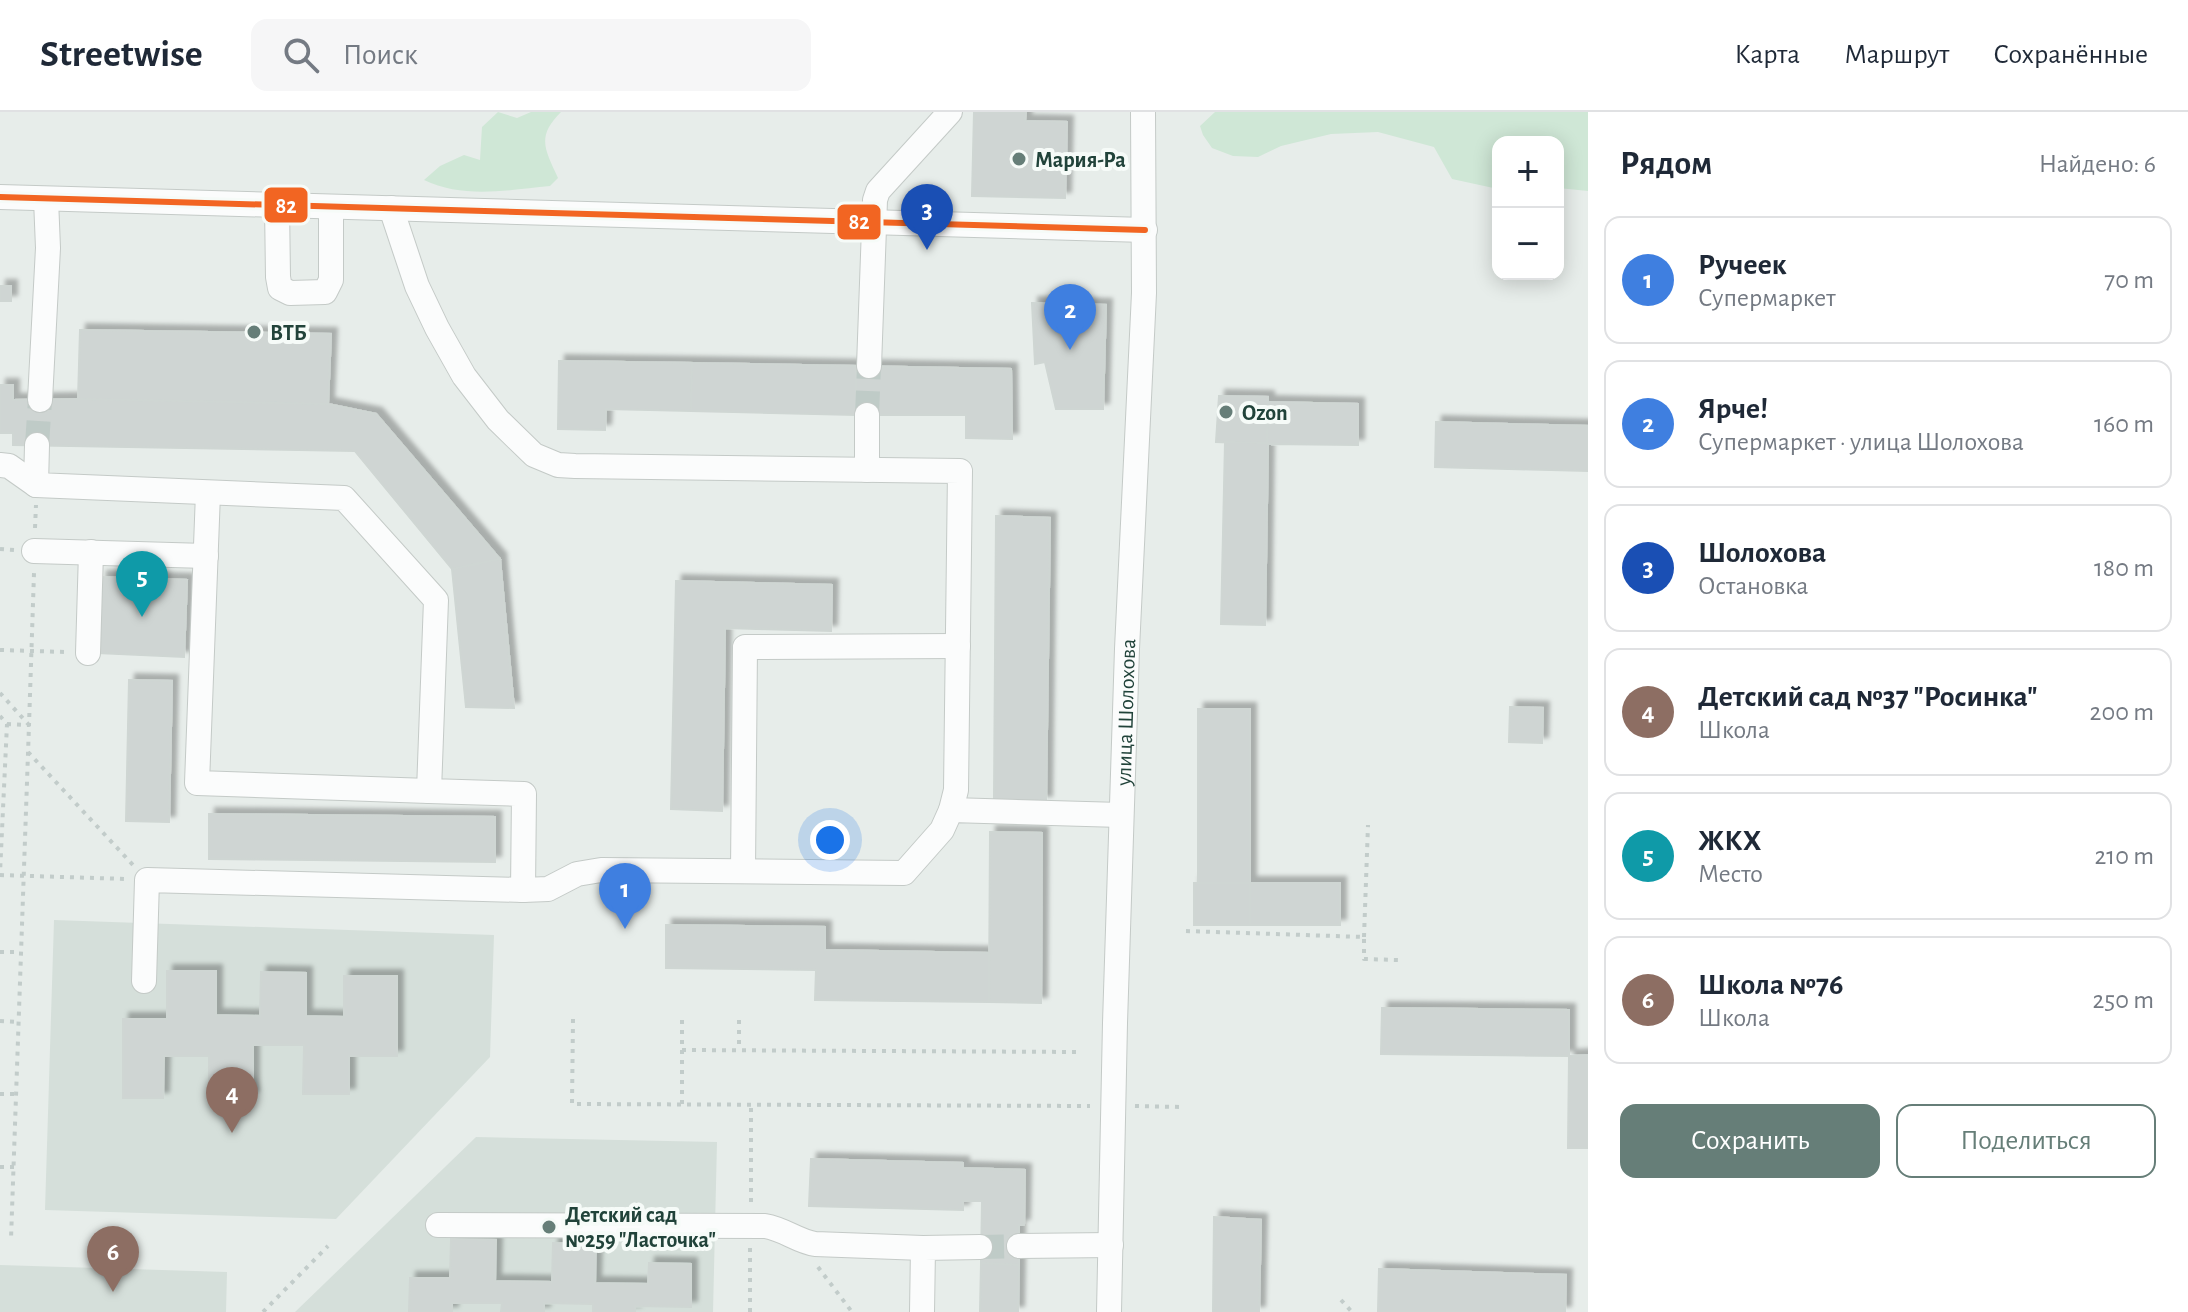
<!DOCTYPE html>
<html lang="ru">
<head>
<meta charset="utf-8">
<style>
  body { margin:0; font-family:"Alegreya Sans",sans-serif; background:#f6f6f7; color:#1f2937 }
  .controls { position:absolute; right:24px; top:24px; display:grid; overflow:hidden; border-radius:16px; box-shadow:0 4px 20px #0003 }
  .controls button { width:72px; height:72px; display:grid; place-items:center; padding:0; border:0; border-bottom:2px solid #e0e1e3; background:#fff; color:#1f2937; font:40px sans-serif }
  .you { position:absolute; left:830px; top:728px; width:28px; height:28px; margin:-20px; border:6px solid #fff; border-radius:50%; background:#1a73e8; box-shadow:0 0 0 12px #1a73e833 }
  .badge { display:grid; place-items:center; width:52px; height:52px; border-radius:50%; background:#667e78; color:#fff; font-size:26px; font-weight:700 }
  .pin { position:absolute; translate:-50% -66px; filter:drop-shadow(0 2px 4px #0008) }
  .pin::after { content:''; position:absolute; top:42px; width:28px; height:24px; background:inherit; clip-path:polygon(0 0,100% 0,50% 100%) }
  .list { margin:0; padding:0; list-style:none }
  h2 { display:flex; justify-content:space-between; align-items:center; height:104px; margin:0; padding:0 32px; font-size:34px }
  h2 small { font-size:26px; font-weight:400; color:#747a83 }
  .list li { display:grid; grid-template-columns:52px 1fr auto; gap:24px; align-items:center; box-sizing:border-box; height:128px; margin:0 16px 16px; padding:0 16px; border:2px solid #e0e1e3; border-radius:16px }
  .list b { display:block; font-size:30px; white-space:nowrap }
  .list p { margin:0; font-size:26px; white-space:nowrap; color:#747a83 }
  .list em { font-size:26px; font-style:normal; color:#747a83 }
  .actions { display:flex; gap:16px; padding:24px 32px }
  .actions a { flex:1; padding:18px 0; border:2px solid #667e78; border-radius:16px; text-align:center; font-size:28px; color:#667e78 }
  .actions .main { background:#667e78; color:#fff }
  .icon { flex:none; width:44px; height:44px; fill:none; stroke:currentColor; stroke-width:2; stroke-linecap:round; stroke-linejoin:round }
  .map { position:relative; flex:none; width:1588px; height:1200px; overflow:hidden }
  header { display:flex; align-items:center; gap:48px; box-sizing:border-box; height:112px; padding:0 40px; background:#fff; border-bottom:2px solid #e0e1e3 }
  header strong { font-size:38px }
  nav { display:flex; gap:44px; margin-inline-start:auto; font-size:28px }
  .search { width:560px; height:72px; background:#f6f6f7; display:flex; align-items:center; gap:20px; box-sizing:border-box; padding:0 28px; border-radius:16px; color:#747a83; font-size:30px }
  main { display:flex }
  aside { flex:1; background:#fff }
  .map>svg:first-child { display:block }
  .built { fill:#d5dfda }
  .green { fill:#cfe7d6 }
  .building { fill:#cfd5d3; stroke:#cfd6d3; stroke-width:2; filter:url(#shadow) }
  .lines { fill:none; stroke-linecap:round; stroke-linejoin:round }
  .minor-tunnel { stroke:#bfcbc7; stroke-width:24; stroke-dasharray:24 12; stroke-linecap:butt }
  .minor-casing { stroke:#c4cac7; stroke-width:26 }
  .path { stroke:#c2ccca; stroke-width:4; stroke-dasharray:4 6; stroke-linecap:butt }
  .minor { stroke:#fbfcfc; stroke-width:24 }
  .bus-1-casing { stroke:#f6fbf8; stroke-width:12 }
  .bus-1 { stroke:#f26522; stroke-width:6 }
  .poi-dot { fill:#667e78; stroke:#f6fbf8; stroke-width:3 }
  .labels { text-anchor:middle; stroke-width:8; stroke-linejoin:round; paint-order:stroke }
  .poi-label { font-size:22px; font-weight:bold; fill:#21433a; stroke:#f6fbf8; text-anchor:start }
  .street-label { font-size:22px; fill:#21433a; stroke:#f6fbf8 }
  .line-badge { stroke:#f6fbf8; stroke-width:3 }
  .badge-label { font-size:22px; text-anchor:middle; font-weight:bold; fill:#fff }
</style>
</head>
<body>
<header>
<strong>Streetwise</strong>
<div class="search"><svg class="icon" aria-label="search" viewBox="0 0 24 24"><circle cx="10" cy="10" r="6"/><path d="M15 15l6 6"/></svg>Поиск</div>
<nav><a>Карта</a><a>Маршрут</a><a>Сохранённые</a></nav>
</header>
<main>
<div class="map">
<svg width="1588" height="1200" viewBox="0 0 1588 1200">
  <defs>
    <filter id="shadow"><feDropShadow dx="6" dy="-6" stdDeviation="2" flood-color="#0004"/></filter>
  </defs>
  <rect width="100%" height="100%" fill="#e7edea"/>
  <g class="built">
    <polygon points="54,808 494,823 490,945 336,1107 45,1098"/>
    <polygon points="476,1025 717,1030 713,1200 295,1200"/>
    <polygon points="0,1153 227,1160 226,1200 0,1200"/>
  </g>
  <g class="green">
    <path d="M498 0 517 6 531 0H561C536 25 545 37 558 66L550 74C508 78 463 87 424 68L440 54 464 43 480 48 482 15Z"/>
    <polygon points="1215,0 1588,0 1588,79 1558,76 1558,30 1498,30 1498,77 1452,67 1434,35 1378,20 1331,22 1281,34 1258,45 1233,44 1212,36 1203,23 1200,14"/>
  </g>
  <g class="building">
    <polygon points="974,0 1026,0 1025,9 1067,10 1065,86 972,84"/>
    <rect x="0" y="174" width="11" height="15"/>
    <polygon points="1032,191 1106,193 1103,297 1056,297 1045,250 1035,252"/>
    <polygon points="80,218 331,222 328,292 78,287"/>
    <polygon points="559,249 692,251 691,299 606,297 605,318 558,317"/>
    <polygon points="692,251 856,254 856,303 691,299"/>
    <polygon points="856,254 1011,257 1012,327 966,326 966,303 856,303"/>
    <polygon points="0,273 13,273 13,288 78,287 328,292 376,302 500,447 452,457 355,339 13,333 13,321 0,321"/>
    <polygon points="1219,284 1268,285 1267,332 1216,330"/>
    <polygon points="1268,290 1358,292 1358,333 1268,332 1265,513 1221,512 1225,330 1267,331"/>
    <polygon points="1436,310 1588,314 1588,359 1435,355"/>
    <polygon points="996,404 1050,406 1046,690 994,687"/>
    <polygon points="500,447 514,596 466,595 452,457"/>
    <polygon points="101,465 187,468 184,545 98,541"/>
    <polygon points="676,469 832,473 831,519 725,516 722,699 671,697"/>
    <polygon points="129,568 172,569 169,710 126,709"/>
    <polygon points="1510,595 1543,596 1542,631 1509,630"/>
    <rect x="1198" y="597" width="52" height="174"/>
    <polygon points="209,702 495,705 495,750 209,747"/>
    <polygon points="990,720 1042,721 1041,891 989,890"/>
    <rect x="1194" y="771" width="56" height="42"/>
    <rect x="1250" y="771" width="90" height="42"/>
    <polygon points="666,813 825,815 825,838 989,841 989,890 815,888 816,858 666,856"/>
    <polygon points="167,859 216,859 216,903 260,904 261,860 306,861 306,904 344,905 344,864 397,864 397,944 349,944 349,982 303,982 304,933 253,933 253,985 209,985 209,944 164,944 163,986 123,986 123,907 167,907"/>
    <polygon points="1382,896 1569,898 1569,944 1381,942"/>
    <polygon points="1588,943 1588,1036 1568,1036 1569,944"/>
    <polygon points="811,1047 963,1051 963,1056 1025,1058 1024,1113 1019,1113 1019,1153 981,1151 982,1089 963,1089 963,1098 809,1094"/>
    <polygon points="1214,1105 1261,1108 1259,1200 1213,1200"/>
    <polygon points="451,1127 496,1128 495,1169 552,1170 553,1131 596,1132 595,1171 648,1172 649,1151 691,1152 691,1195 635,1194 635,1200 593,1200 593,1192 544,1191 544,1200 501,1200 502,1191 452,1191 452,1200 409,1200 410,1166 450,1166"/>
    <polygon points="981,1151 1019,1153 1018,1200 980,1200"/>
    <polygon points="1379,1157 1566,1163 1565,1200 1378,1200"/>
  </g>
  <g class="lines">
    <g class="minor-tunnel">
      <polyline points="867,303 869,254"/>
      <polyline points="37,333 40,288"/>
      <polyline points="980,1135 1019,1134"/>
    </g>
    <g class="minor-casing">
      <g id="minor">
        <polyline points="0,85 1145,118"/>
        <polyline points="277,93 278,165 280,176 290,181 325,180 331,168 331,95"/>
        <polyline points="391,96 417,174 437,216 464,264 498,308 534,343 558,353 575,354 960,359 956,678 951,698"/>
        <polyline points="869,254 875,88 878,79 950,0"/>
        <polyline points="40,288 48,136 46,87"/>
        <polyline points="37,333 36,373 344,386 436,488 429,679 524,682 523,778 548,777 577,762 601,758 904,761 942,718 951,698 1121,703"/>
        <polyline points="0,353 9,354 36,373"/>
        <polyline points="867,358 867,303"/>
        <polyline points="208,381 197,671 429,679"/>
        <polyline points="34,439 206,444"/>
        <polyline points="88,541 91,440"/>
        <polyline points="743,759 745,535 958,534"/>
        <polyline points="144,869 147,768 523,778"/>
        <path d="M438 1113 765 1114C784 1117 797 1129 815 1132L923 1136"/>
        <polyline points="1019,1134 1111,1133"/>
        <polyline points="922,1200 923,1136 980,1135"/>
        <path id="s1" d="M1109 1200 1115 911 1127 537 1144 181 1143 0"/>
      </g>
    </g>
    <g class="path">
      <polyline points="35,416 36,393"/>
      <polyline points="0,437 14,438"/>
      <polyline points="0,538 65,540"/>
      <polyline points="0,581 29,613 11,1127"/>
      <polyline points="0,604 7,612 0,761"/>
      <polyline points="7,612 29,613 34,461"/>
      <polyline points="28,640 133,753"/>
      <polyline points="0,763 126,767"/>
      <polyline points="1186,819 1364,825 1364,847 1398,848"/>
      <polyline points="1364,825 1368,713"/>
      <polyline points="0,840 20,840"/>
      <polyline points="573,907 572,992 1090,994"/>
      <polyline points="739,908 739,938"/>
      <polyline points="0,909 18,910"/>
      <polyline points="682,938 1078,940"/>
      <polyline points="0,982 16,982"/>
      <polyline points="682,992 682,908"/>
      <polyline points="1135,994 1181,995"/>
      <polyline points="0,1055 14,1055"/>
      <polyline points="751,1090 751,992"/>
      <polyline points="818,1155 852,1200"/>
      <polyline points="1341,1188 1352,1200"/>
      <polyline points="263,1200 328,1134"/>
      <polyline points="750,1200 750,1135"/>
    </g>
    <use href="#minor" class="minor"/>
    <g class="bus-1-casing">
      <polyline id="bus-1" points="0,85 1145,118"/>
    </g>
    <use href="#bus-1" class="bus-1"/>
  </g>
  <g class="poi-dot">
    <circle cx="1019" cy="47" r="8"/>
    <circle cx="254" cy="220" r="8"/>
    <circle cx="1226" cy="300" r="8"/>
    <circle cx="549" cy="1115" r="8"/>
  </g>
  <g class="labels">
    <g class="poi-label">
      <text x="1035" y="55">Мария-Ра</text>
      <text x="270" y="228">ВТБ</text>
      <text x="1242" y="308">Ozon</text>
      <text x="565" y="1110">Детский сад<tspan x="565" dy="25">№259 "Ласточка"</tspan></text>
    </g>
    <g class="street-label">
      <text dy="8" stroke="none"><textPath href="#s1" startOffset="600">улица Шолохова</textPath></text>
    </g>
  </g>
  <g class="line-badge">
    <rect x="263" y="74" width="46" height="38" rx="8" fill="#f26522"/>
    <rect x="836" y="91" width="46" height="38" rx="8" fill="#f26522"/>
  </g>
  <g class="badge-label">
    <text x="286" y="101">82</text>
    <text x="859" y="117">82</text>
  </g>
</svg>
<div class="controls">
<button>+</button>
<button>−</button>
</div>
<div class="you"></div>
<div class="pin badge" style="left:625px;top:817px;background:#3f7fe0">1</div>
<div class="pin badge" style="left:1070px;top:238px;background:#3f7fe0">2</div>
<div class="pin badge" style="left:927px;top:138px;background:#1a4fb4">3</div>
<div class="pin badge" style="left:232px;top:1021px;background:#8d6e63">4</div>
<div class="pin badge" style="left:142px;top:505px;background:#0f9aa8">5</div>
<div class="pin badge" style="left:113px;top:1180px;background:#8d6e63">6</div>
</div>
<aside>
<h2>Рядом<small>Найдено: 6</small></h2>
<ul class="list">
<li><span class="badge" style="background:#3f7fe0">1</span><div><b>Ручеек</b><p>Супермаркет</p></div><em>70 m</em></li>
<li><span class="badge" style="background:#3f7fe0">2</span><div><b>Ярче!</b><p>Супермаркет · улица Шолохова</p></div><em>160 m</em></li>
<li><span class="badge" style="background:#1a4fb4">3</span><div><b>Шолохова</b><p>Остановка</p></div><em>180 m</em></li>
<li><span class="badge" style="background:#8d6e63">4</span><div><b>Детский сад №37 &quot;Росинка&quot;</b><p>Школа</p></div><em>200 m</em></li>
<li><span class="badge" style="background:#0f9aa8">5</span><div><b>ЖКХ</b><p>Место</p></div><em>210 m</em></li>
<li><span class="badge" style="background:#8d6e63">6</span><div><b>Школа №76</b><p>Школа</p></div><em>250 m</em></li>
</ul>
<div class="actions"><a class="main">Сохранить</a><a>Поделиться</a></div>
</aside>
</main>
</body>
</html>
